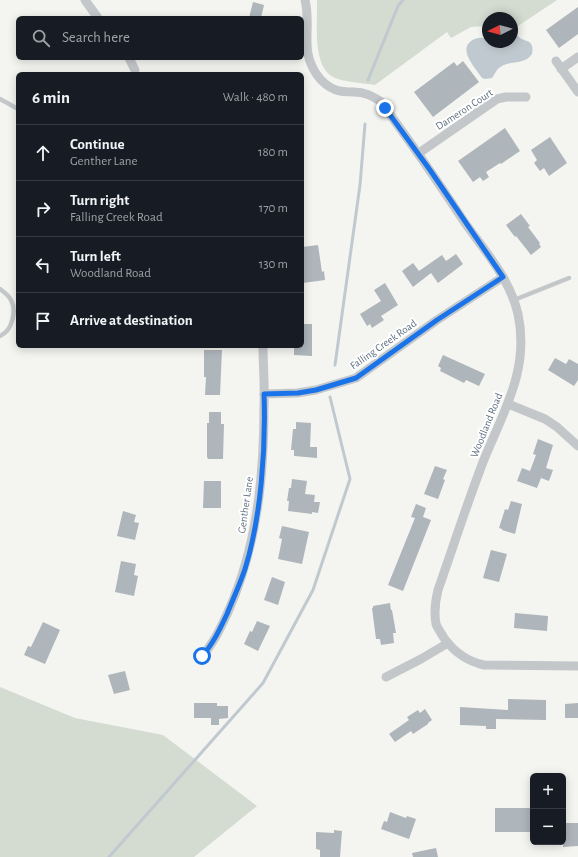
<!DOCTYPE html>
<html lang="en">
<head>
<meta charset="utf-8">
<style>
  body { margin:0; font-family:"Alegreya Sans",sans-serif; background:#242831; color:#f1f3f6 }
  .controls { position:absolute; right:12px; bottom:12px; display:grid; overflow:hidden; border-radius:6px; box-shadow:0 2px 10px #0003 }
  .controls button { width:36px; height:36px; display:grid; place-items:center; padding:0; border:0; border-bottom:1px solid #363941; background:#171b24; color:#f1f3f6; font:20px sans-serif }
  .compass { position:absolute; left:482px; top:12px; width:36px; height:36px; border-radius:50%; background:#171b24; box-shadow:0 2px 10px #0003; rotate:264deg }
  .stop { position:absolute; width:12px; height:12px; margin:-9px; border:3px solid #1a73e8; border-radius:50%; background:#fff }
  .stop.end { background:#1a73e8; border-color:#fff; box-shadow:0 1px 4px #0008 }
  .list { margin:0; padding:0; list-style:none }
  h2 { display:flex; justify-content:space-between; align-items:center; height:52px; margin:0; padding:0 16px; font-size:17px }
  h2 small { font-size:13px; font-weight:400; color:#9ea1a6 }
  .list li { display:grid; grid-template-columns:26px 1fr auto; gap:12px; align-items:center; box-sizing:border-box; height:56px; padding:0 16px; border-top:1px solid #363941 }
  .list b { display:block; font-size:15px; white-space:nowrap }
  .list p { margin:0; font-size:13px; white-space:nowrap; color:#9ea1a6 }
  .list em { font-size:13px; font-style:normal; color:#9ea1a6 }
  .icon { flex:none; width:22px; height:22px; fill:none; stroke:currentColor; stroke-width:2; stroke-linecap:round; stroke-linejoin:round }
  .map { position:relative; flex:none; width:578px; height:857px; overflow:hidden }
  .search { position:absolute; background:#171b24; box-shadow:0 2px 10px #0003; left:16px; top:16px; width:288px; height:44px; display:flex; align-items:center; gap:10px; box-sizing:border-box; padding:0 14px; border-radius:6px; color:#9ea1a6; font-size:15px }
  .panel { position:absolute; background:#171b24; box-shadow:0 2px 10px #0003; left:16px; top:72px; width:288px; height:276px; border-radius:6px }
  .map>svg:first-child { display:block }
  .green { fill:#d4dcd1 }
  .water { fill:#bfc9cf }
  .lines { fill:none; stroke-linecap:round; stroke-linejoin:round }
  .stream { stroke:#bfc9cf; stroke-width:3 }
  .building { fill:#aeb5bb }
  .lane { stroke:#c3c7ca; stroke-width:4.5 }
  .street { stroke:#c3c7ca; stroke-width:9 }
  .route { stroke:#1a73e8; stroke-width:5 }
  .labels { text-anchor:middle; stroke-width:4; stroke-linejoin:round; paint-order:stroke }
  .street-label { font-size:11px; fill:#617183; stroke:#fff }
</style>
</head>
<body>
<div class="map">
<svg width="578" height="857" viewBox="0 0 578 857">
  <rect width="100%" height="100%" fill="#f4f5f0"/>
  <g class="green">
    <path d="M317 0H557L518 26H512V18H488V26L471 27 451 38 447 32 375 85C364 83 344 82 335 78 311 68 318 21 317 0Z"/>
    <polygon points="0,687 75,718 163,735 257,806 194,857 0,857"/>
  </g>
  <path class="water" d="M512 29C516 31 515 33 518 36 524 43 535 38 532 54 525 65 512 60 502 66 497 68 495 74 492 78L485 79 482 78C476 69 459 51 470 42 475 37 482 37 488 39V42H512Z"/>
  <g class="lines">
    <g class="stream">
      <polyline points="368,80 398,6 403,0"/>
      <polyline points="335,365 360,185 365,124"/>
      <polyline points="109,857 263,683 313,590 350,479 330,397"/>
    </g>
  </g>
  <g class="building">
    <polygon points="253,2 264,5 261,18 249,18"/>
    <polygon points="578,7 578,34 559,48 546,30"/>
    <polygon points="463,61 479,82 433,117 414,92 454,62 457,66"/>
    <polygon points="505,128 520,151 501,164 500,163 486,172 489,177 483,181 480,177 473,182 458,161"/>
    <polygon points="550,137 567,163 549,176 544,168 540,171 534,163 537,160 531,150"/>
    <polygon points="521,214 530,226 528,227 540,243 539,244 541,247 531,255 516,236 515,237 506,225"/>
    <polygon points="318,245 322,272 324,271 325,280 303,283 302,247"/>
    <polygon points="456,254 463,264 438,283 431,273 413,287 402,271 413,263 419,271 442,255 446,261"/>
    <polygon points="385,283 398,305 381,316 384,320 372,328 370,324 367,326 360,314 381,301 374,290"/>
    <polygon points="302,324 312,324 312,356 294,355 294,346 302,346"/>
    <polygon points="204,350 222,350 220,395 205,395 206,377 204,377"/>
    <polygon points="443,355 485,374 479,386 466,380 464,383 440,371 441,368 438,366"/>
    <polygon points="555,358 566,364 569,359 578,364 578,380 574,386 548,370"/>
    <polygon points="209,412 221,412 221,424 224,424 223,459 208,459 207,457 207,423 209,423"/>
    <polygon points="296,422 311,423 310,447 317,447 317,458 294,456 294,450 291,450 293,429 296,429"/>
    <polygon points="538,439 553,445 546,468 553,470 549,481 541,478 537,488 517,481 522,468 530,471 536,455 533,454"/>
    <polygon points="435,466 447,470 443,479 445,480 438,499 424,494"/>
    <polygon points="292,479 307,481 305,494 315,495 314,502 320,502 318,513 312,512 312,514 288,511 289,501 287,501 289,488 291,488"/>
    <polygon points="204,481 221,481 221,508 203,508"/>
    <polygon points="511,501 522,504 515,534 502,530 502,529 499,528 505,509 508,510"/>
    <polygon points="416,504 426,508 423,517 431,520 403,591 388,585 415,518 411,517"/>
    <polygon points="123,511 136,515 134,522 139,523 135,540 117,536"/>
    <polygon points="282,526 309,532 302,564 278,559 282,539 279,538"/>
    <polygon points="491,550 507,554 499,582 483,578"/>
    <polygon points="121,561 136,564 134,575 138,576 134,596 115,592"/>
    <polygon points="272,577 285,582 278,605 264,600"/>
    <polygon points="390,603 391,610 392,610 396,633 393,633 394,643 381,645 380,639 376,639 372,608 373,608 373,606"/>
    <polygon points="515,613 548,616 547,631 514,628"/>
    <polygon points="257,621 270,626 258,651 244,644 250,631 252,632"/>
    <polygon points="43,622 60,630 45,664 24,655 28,646 31,647"/>
    <polygon points="125,671 130,690 114,694 108,675"/>
    <polygon points="508,699 546,700 546,720 496,719 496,729 486,729 486,726 460,725 460,707 508,710"/>
    <polygon points="194,703 217,703 217,706 228,706 228,718 219,719 219,725 211,725 211,718 194,718"/>
    <polygon points="578,703 578,718 565,718 565,704"/>
    <polygon points="425,709 432,720 428,723 428,724 413,734 411,731 395,742 389,734 409,720 407,717 418,710 420,713"/>
    <rect x="495" y="808" width="38" height="24"/>
    <polygon points="390,812 406,818 407,816 416,819 409,839 381,829 384,821 387,822"/>
    <polygon points="563,823 578,823 578,846 563,847"/>
    <polygon points="334,830 342,831 340,857 320,857 320,850 316,849 316,832 334,833"/>
    <polygon points="436,848 438,857 413,857 412,853"/>
  </g>
  <g class="lines">
    <g class="lane">
      <polyline points="0,99 18,109"/>
      <path d="M0 289C4 292 9 296 11 300 17 311 12 331 0 336"/>
      <polyline points="514,300 569,278"/>
    </g>
    <g class="street">
      <polyline points="85,0 98,18"/>
      <path d="M305 0C312 28 299 49 317 75 322 82 328 87 336 90 342 92 348 92 354 92 365 92 372 96 380 101 410 141 438 182 465 223 485 251 510 279 518 314 530 370 503 412 483 462 467 504 453 547 438 590 435 602 434 613 436 624 438 629 441 633 444 638 454 652 466 661 484 665L578 666"/>
      <polyline points="129,58 135,70"/>
      <polyline points="556,61 578,92"/>
      <polyline points="561,69 578,57"/>
      <polyline points="419,153 497,99 506,97 526,97"/>
      <polyline points="264,394 297,393 316,390 356,378 437,320 503,277"/>
      <polyline points="508,404 545,419 557,427 578,446"/>
      <path d="M202 656C214 643 221 627 228 612 257 547 264 477 264 407 265 387 263 366 263 346"/>
      <polyline points="386,677 421,659 448,643"/>
    </g>
  </g>
  <g class="lines">
    <path class="route" d="M202 656C213 644 220 629 227 614 233 599 240 584 245 569 261 518 266 448 264 394L298 393 316 390 356 378 437 320 503 277 430 170 385 108"/>
  </g>
  <g class="labels">
    <g class="street-label">
      <text transform="translate(464 109) rotate(-33)" y="4">Dameron Court</text>
      <text transform="translate(383 344) rotate(-35)" y="4">Falling Creek Road</text>
      <text transform="translate(486 425) rotate(-68)" y="4">Woodland Road</text>
      <text transform="translate(245 505) rotate(-82)" y="4">Genther Lane</text>
    </g>
  </g>
</svg>
<div class="controls">
<button>+</button>
<button>−</button>
</div>
<svg class="compass" viewBox="-18 -18 36 36"><path d="M0-13l5 13h-10z" fill="#e53935"/><path d="M0 13l5-13h-10z" fill="#9ea1a6"/></svg>
<div class="stop" style="left:202px;top:656px"></div>
<div class="stop end" style="left:385px;top:108px"></div>
<div class="search"><svg class="icon" aria-label="search" viewBox="0 0 24 24"><circle cx="10" cy="10" r="6"/><path d="M15 15l6 6"/></svg>Search here</div>
<section class="panel">
<h2>6 min<small>Walk · 480 m</small></h2>
<ul class="list">
<li><svg class="icon" aria-label="ahead" viewBox="0 0 24 24"><path d="M12 20V5M6 11l6-6 6 6"/></svg><div><b>Continue</b><p>Genther Lane</p></div><em>180 m</em></li>
<li><svg class="icon" aria-label="right" viewBox="0 0 24 24"><path d="M7 20v-9h11M14 6l5 5-5 5"/></svg><div><b>Turn right</b><p>Falling Creek Road</p></div><em>170 m</em></li>
<li><svg class="icon" aria-label="left" viewBox="0 0 24 24"><path d="M17 20v-9H6M10 6l-5 5 5 5"/></svg><div><b>Turn left</b><p>Woodland Road</p></div><em>130 m</em></li>
<li><svg class="icon" aria-label="arrive" viewBox="0 0 24 24"><path d="M6 21V4h12l-3 4 3 4H6"/></svg><div><b>Arrive at destination</b></div></li>
</ul>
</section>
</div>
</body>
</html>
